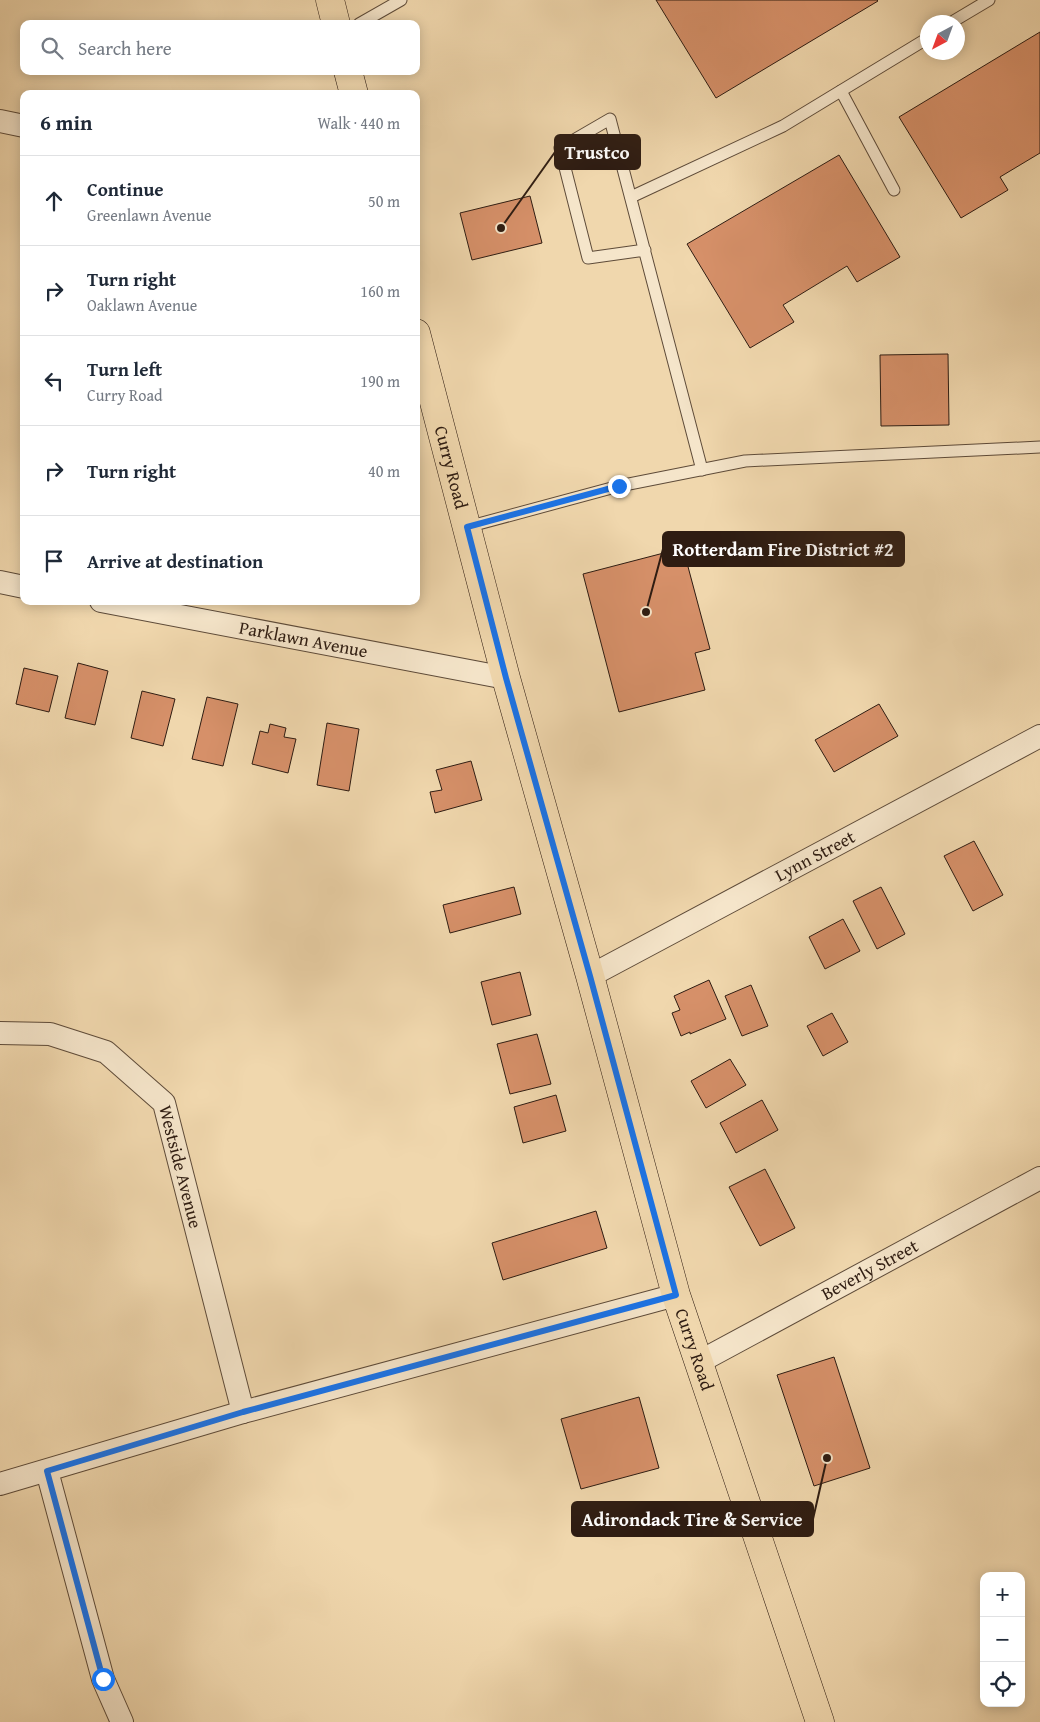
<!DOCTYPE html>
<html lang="en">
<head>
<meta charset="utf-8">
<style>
  body { margin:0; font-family:"Gentium Book Plus",serif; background:#f6f6f7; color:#1f2937 }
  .controls { position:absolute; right:15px; bottom:15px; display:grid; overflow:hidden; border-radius:10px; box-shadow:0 2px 12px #0003 }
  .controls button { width:45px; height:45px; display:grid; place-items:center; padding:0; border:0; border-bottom:1px solid #e0e1e3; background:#fff; color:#1f2937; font:25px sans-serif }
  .compass { position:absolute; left:920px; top:15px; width:45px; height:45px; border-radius:50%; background:#fff; box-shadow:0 2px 12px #0003; rotate:221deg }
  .stop { position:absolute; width:15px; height:15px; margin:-11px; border:4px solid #1a73e8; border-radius:50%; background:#fff }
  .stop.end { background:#1a73e8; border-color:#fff; box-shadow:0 1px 5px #0008 }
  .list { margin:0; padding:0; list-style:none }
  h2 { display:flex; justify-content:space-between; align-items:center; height:65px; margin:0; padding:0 20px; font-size:21px }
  h2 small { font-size:16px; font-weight:400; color:#747a83 }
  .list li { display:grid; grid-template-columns:32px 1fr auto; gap:15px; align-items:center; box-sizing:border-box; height:90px; padding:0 20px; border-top:1px solid #e0e1e3 }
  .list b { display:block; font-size:19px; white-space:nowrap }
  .list p { margin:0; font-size:16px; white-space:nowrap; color:#747a83 }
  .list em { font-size:16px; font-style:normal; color:#747a83 }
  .icon { flex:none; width:28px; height:28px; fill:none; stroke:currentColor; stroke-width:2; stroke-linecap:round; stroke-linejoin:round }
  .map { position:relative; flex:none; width:1040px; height:1722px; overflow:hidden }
  .search { position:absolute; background:#fff; box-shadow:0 2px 12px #0003; left:20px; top:20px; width:400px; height:55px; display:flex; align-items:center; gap:12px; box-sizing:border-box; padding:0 18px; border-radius:10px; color:#747a83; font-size:19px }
  .panel { position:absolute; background:#fff; box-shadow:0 2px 12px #0003; left:20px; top:90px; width:400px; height:515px; border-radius:10px }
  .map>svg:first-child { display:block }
  .building { fill:#d69069; stroke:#2e1c12 }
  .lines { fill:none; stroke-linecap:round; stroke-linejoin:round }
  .service-casing { stroke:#5e4b39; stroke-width:13 }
  .minor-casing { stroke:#5e4b39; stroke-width:24 }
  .primary-casing { stroke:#2e1c12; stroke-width:29 }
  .service { stroke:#f5e5ca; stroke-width:11 }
  .minor { stroke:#f5e5ca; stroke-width:22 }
  .primary { stroke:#f0d7ad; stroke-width:28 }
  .route { stroke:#1a73e8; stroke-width:6 }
  .labels { text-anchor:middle; stroke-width:4.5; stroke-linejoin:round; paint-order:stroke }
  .street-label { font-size:18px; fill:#2e1c12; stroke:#f5e5ca }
  .leader { fill:none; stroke:#2e1c12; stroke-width:2 }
  .callout-dot { fill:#2e1c12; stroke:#f5e5ca; stroke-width:2 }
  .callout { fill:#2e1c12; stroke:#2e1c12; stroke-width:2 }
  .callout-label { font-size:19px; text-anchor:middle; font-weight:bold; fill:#fff }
</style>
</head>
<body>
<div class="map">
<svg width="1040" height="1722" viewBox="0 0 1040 1722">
  <rect width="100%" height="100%" fill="#f0d7ad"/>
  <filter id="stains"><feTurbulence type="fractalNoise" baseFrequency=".004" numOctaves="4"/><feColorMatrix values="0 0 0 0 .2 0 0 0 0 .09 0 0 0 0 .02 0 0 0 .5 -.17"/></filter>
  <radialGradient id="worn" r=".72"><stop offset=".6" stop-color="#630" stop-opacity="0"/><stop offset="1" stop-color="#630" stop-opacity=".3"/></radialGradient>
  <g class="building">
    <polygon points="656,0 877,0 878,1 716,98"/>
    <polygon points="1040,32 1040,153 1000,177 1008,190 961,218 899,117"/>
    <polygon points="839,155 900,257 857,282 847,266 783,305 794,322 750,348 687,244"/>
    <polygon points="530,196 542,243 472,260 460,213"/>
    <polygon points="948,354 949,425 881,426 880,355"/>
    <polygon points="683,548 710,649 695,653 705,690 619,712 583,574"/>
    <polygon points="78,663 108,671 95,725 65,718"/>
    <polygon points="24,668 58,676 49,712 16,704"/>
    <polygon points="142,691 175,699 163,746 131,738"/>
    <polygon points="207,697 238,704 223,766 192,759"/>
    <polygon points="879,704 898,736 834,772 815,740"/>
    <polygon points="327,723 359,729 349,791 317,785"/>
    <polygon points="270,724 286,728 284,737 296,739 288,773 252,764 260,731 268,733"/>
    <polygon points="471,761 482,800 435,813 430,792 442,790 436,770"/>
    <polygon points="974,841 1003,895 973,911 944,856"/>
    <polygon points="514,887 521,914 450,933 443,905"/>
    <polygon points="881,887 905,934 877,949 853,901"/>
    <polygon points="843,919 860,951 825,969 809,937"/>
    <polygon points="520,972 531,1015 492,1025 481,982"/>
    <polygon points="709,980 726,1019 690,1034 690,1032 681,1036 672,1013 680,1010 674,996"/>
    <polygon points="751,985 768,1026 742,1036 725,996"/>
    <polygon points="832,1013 848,1042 823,1056 807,1026"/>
    <polygon points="537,1034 551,1084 510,1094 497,1044"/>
    <polygon points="730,1059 746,1085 706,1108 691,1081"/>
    <polygon points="556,1095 566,1131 523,1143 514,1107"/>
    <polygon points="762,1100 778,1130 736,1153 720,1123"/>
    <polygon points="765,1169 795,1228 760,1246 729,1187"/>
    <polygon points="596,1211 607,1248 503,1280 492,1243"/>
    <polygon points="834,1357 870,1468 814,1486 777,1375"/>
    <polygon points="639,1397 659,1468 581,1489 561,1419"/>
  </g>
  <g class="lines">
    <g class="service-casing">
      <g id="service">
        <polyline points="952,22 989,0"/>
        <polyline points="359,24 401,0"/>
        <polyline points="841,91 894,190"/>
        <polyline points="631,197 783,126 928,38"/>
        <polyline points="645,250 588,258 560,148 610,119 702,470"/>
        <polyline points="467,527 619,486 745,461 1040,447"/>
      </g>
    </g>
    <g class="minor-casing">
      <g id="minor">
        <polyline points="0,121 24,126"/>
        <polyline points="0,582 24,587"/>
        <path id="s1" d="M101 601 506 678"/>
        <path id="s2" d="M590 976 1040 736"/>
        <path id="s3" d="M0 1033 50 1034 106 1052 164 1103 243 1412"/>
        <path id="s4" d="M699 1362 1040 1178"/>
        <polyline points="47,1471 103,1679 122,1722"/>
        <polyline points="0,1484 243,1412 676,1295"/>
      </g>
    </g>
    <g class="primary-casing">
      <g id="primary">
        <polyline points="330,0 336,24"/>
        <polyline points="348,71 354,94"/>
        <path id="s5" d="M416 333 506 678 590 976 676 1295 820 1722"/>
      </g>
    </g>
    <use href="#service" class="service"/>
    <use href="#minor" class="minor"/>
    <use href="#primary" class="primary"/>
  </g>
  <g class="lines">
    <polyline class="route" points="103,1679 47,1471 243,1412 676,1295 590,976 506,678 467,527 619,486"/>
  </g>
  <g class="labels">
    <g class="street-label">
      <text dy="6" stroke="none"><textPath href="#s5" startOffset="139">Curry Road</textPath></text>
      <text dy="6" stroke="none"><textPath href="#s1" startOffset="206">Parklawn Avenue</textPath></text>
      <text dy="6" stroke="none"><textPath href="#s2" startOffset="255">Lynn Street</textPath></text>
      <text dy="6" stroke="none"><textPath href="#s3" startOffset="252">Westside Avenue</textPath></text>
      <text dy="6" stroke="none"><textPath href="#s4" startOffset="194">Beverly Street</textPath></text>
      <text dy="6" stroke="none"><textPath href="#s5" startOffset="1054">Curry Road</textPath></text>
    </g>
  </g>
  <path class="leader" d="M501 228L555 152M646 612L663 549M827 1458L813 1519"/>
  <g class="callout-dot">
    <circle cx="501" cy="228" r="5"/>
    <circle cx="646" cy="612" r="5"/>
    <circle cx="827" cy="1458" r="5"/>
  </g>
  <g class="callout">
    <rect x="555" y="135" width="85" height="34" rx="5"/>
    <rect x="663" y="532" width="241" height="34" rx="5"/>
    <rect x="572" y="1502" width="241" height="34" rx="5"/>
  </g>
  <g class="callout-label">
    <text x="597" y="159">Trustco</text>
    <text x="783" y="556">Rotterdam Fire District #2</text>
    <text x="692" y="1526">Adirondack Tire &amp; Service</text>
  </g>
  <rect width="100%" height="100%" filter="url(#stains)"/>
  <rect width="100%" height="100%" fill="url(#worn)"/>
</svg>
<div class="controls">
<button>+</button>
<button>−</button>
<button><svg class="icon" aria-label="locate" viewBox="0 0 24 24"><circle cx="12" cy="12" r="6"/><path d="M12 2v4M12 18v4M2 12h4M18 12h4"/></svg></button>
</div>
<svg class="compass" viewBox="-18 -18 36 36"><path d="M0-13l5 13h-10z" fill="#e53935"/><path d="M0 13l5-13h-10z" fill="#747a83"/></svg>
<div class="stop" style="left:103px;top:1679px"></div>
<div class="stop end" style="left:619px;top:486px"></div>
<div class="search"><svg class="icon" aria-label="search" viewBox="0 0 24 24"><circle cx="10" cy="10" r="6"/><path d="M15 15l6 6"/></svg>Search here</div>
<section class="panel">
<h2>6 min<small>Walk · 440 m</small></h2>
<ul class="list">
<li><svg class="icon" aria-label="ahead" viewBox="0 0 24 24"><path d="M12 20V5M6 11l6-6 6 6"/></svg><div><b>Continue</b><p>Greenlawn Avenue</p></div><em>50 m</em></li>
<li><svg class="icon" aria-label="right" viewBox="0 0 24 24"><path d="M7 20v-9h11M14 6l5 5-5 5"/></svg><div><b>Turn right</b><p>Oaklawn Avenue</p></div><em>160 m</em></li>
<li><svg class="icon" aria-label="left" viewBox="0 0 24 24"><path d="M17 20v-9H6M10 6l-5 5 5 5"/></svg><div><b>Turn left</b><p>Curry Road</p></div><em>190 m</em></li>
<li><svg class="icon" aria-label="right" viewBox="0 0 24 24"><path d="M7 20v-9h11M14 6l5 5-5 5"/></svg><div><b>Turn right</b></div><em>40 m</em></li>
<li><svg class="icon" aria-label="arrive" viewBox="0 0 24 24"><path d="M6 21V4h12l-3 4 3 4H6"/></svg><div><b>Arrive at destination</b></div></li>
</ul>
</section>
</div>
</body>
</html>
